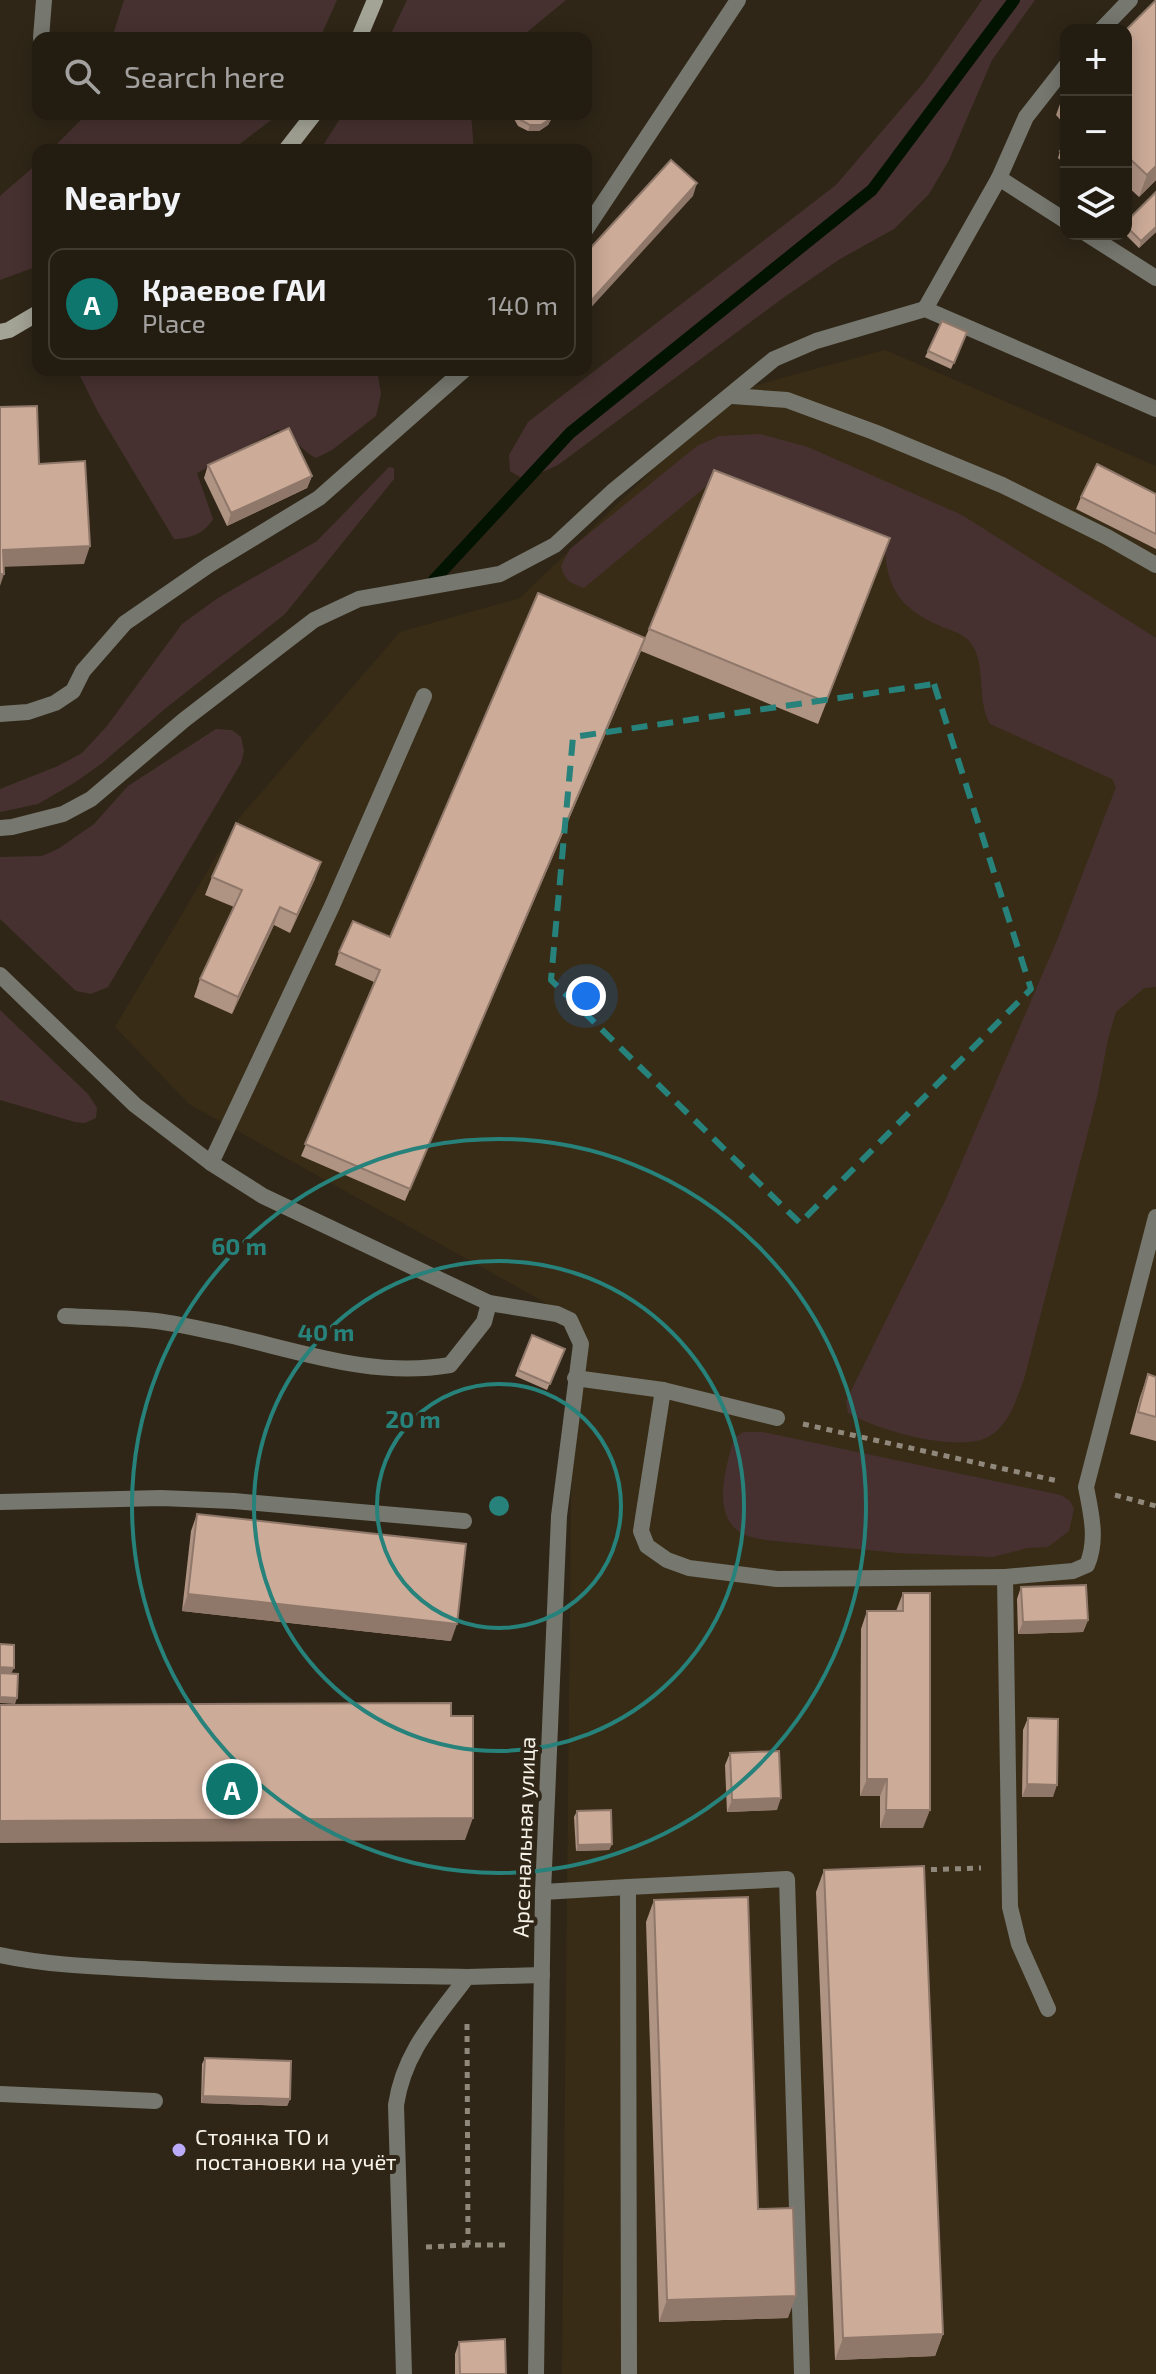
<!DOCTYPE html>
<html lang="en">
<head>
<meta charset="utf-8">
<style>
  body { margin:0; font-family:"Exo 2",sans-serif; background:#2f291f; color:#f1f3f6 }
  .controls { position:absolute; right:24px; top:24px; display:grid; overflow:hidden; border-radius:16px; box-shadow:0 4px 20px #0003 }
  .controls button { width:72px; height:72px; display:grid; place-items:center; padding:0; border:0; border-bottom:2px solid #403a31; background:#231c11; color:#f1f3f6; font:40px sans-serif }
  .you { position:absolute; left:586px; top:996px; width:28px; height:28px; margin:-20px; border:6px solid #fff; border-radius:50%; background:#1a73e8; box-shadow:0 0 0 12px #1a73e833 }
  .badge { display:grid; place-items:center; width:52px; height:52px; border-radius:50%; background:#0f766e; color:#fff; font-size:26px; font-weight:700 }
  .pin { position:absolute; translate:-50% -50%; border:4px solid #fff; box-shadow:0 2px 8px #0006 }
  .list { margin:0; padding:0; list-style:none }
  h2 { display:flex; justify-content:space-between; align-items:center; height:104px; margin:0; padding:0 32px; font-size:34px }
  h2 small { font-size:26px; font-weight:400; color:#a3a19f }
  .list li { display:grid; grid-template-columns:52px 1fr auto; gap:24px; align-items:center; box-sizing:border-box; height:112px; margin:0 16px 16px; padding:0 16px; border:2px solid #403a31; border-radius:16px }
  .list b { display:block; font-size:30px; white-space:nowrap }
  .list p { margin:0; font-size:26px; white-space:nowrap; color:#a3a19f }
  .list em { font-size:26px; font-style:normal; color:#a3a19f }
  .icon { flex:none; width:44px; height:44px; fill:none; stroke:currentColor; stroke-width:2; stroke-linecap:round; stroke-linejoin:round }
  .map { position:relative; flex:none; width:1156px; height:2374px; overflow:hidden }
  .search { position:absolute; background:#231c11; box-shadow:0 4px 20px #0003; left:32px; top:32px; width:560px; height:88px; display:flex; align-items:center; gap:20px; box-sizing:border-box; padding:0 28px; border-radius:16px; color:#a3a19f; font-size:30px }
  .panel { position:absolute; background:#231c11; box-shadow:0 4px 20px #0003; left:32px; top:144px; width:560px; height:232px; border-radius:16px }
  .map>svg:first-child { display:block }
  .built { fill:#382c16 }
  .green { fill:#463130 }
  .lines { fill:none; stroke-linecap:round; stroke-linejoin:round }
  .stream { stroke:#031302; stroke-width:12 }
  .path { stroke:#8f887b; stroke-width:5; stroke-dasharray:6 6; stroke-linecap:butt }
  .lane { stroke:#76776e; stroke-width:16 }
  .street { stroke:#76776e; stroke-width:16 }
  .secondary { stroke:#a3a496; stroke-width:16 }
  .wall { fill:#af9383 }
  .shaded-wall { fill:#8f786a }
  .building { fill:#ccab98; stroke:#8f786a; stroke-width:2 }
  .marked { fill:none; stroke:#26827a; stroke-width:6; stroke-dasharray:16 10; stroke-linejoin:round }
  .ring { fill:none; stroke:#26827a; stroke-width:4 }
  .poi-dot { fill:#b9abf7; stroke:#2f2617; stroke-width:3 }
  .labels { text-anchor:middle; stroke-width:8; stroke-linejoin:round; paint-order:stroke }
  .street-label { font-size:22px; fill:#f7f2e8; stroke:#2f2617 }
  .poi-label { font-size:22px; fill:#f7f2e8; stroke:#2f2617; text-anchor:start }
  .centre { fill:#26827a; stroke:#2f2617; stroke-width:4 }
  .ring-label { font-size:24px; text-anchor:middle; font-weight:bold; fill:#26827a; stroke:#2f2617; stroke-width:8; stroke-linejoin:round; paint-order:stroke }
</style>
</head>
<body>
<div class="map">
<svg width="1156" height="2374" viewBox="0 0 1156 2374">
  <rect width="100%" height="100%" fill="#2f2617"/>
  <polygon class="built" points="885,350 1156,466 1156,2374 562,2374 573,1318 189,1104 115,1027 239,818 400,632 520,598 735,391"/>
  <g class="green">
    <polygon points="124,0 337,0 320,38 112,38"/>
    <polygon points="407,0 566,0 520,38 389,38"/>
    <polygon points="982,0 1035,0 992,60 949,160 929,194 894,229 840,259 783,298 558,465 525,480 510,471 509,455 528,422 836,185 925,81"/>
    <polygon points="87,114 279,114 232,150 51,150"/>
    <polygon points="343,114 471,114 474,150 320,150"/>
    <polygon points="38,163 38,266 0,280 0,196"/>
    <path d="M77 370H377L381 394 376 416 332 450 316 458C301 451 295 436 278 430L197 473 213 519C205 533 190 539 174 539L98 412Z"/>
    <path d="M760 434 808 447 962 515 1156 638V987L1144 988 1116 1012 1108 1039 1097 1097 1024 1379C1016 1400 1009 1426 988 1437 956 1453 877 1430 848 1413L846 1401 945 1201 1058 938 1116 787 1112 779 990 724C975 699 989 657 966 638 959 632 946 629 938 625 902 609 887 589 885 550L709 484 584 588C571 584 564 580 561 566L570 549 697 446 719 436Z"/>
    <polygon points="389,467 394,468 394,479 285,614 166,708 101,764 74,783 38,804 0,812 0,789 58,766 82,753 107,726 182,624 218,598 317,541"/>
    <polygon points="216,729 232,730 241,737 244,751 241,763 108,987 91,994 76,991 0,919 0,857 42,856 58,849 94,824 128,786"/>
    <polygon points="0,1010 88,1094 97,1108 96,1118 85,1123 75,1122 0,1100"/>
    <path d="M743 1432H763L1061 1495 1070 1501 1074 1509 1069 1531 1048 1547 1027 1548 993 1557 898 1553 765 1540C758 1538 747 1537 741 1533 710 1513 727 1465 734 1438Z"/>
  </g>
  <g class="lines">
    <polyline class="stream" points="434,580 570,433 872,190 1014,0"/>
    <g class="path">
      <polyline points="803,1424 1058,1481"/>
      <polyline points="1115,1495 1156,1506"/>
      <polyline points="919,1870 981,1868"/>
      <polyline points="467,2024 468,2245 509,2245"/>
      <polyline points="426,2247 468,2245"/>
    </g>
    <g class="lane">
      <polyline points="1101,30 1130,0"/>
      <polyline points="41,38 44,0"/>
      <polyline points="999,178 1066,221"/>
      <polyline points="586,229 738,0"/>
      <polyline points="1087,234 1156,278"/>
      <polyline points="925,309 999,178 1026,117 1066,66"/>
      <polyline points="732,396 787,400 874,432 1002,485 1107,537 1156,565"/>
      <polyline points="0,714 28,712 55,703 73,691 83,671 125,623 209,565 319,498 464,370"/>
      <polyline points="211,1163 332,906 424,696"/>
      <path d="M65 1316C95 1318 126 1317 156 1321 180 1324 205 1330 228 1335 302 1352 374 1378 450 1365L484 1322 489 1303"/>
      <polyline points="575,1378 663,1390 777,1418"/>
      <polyline points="663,1390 641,1531 647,1546 667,1560 689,1568 777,1579 1005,1577 1010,1907 1019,1944 1048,2009"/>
      <polyline points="0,1502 161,1498 234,1501 464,1521"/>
      <path d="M1005 1577 1073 1571 1087 1565C1098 1540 1091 1513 1086 1487L1156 1217"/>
      <polyline points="628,1887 787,1879 802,2374"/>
      <polyline points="543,1892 628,1887 629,2374"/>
      <path d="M0 1955C51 1966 105 1967 157 1970 261 1975 364 1975 467 1977"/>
      <polyline points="0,2094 155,2101"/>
      <path d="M404 2374 396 2105C404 2051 436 2019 467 1977L542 1975"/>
    </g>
    <g class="street">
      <polyline points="0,828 12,827 63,814 91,799 184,720 314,620 359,599 500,574 555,545 612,492 774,359 816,341 925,309 1156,409"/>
      <polyline points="0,975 135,1105 211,1163 263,1196 489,1303 557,1314 570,1320 581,1344 559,1516 543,1892 536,2374"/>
    </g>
    <g class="secondary">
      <polyline points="359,38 375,0"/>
      <polyline points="286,150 314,114"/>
      <polyline points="0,332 9,330 38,313"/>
    </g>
  </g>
  <g class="wall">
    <polygon points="1156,0 1156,180 1139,197 1126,185 1126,30"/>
    <polygon points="1066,91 1066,126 1056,115 1064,93"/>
    <polygon points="513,114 554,114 548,125 539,131 528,131 518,126 513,117"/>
    <polygon points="1066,146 1066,165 1058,158 1060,151"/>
    <polygon points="1156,192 1156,232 1139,248 1125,234 1126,234 1126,222"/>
    <polygon points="967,332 951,369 925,357 928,351"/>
    <polygon points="208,465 312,476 307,488 227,526 204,478"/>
    <polygon points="1156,494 1156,549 1076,509 1081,497"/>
    <polygon points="882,560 818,724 641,651 405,1201 301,1156 374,982 335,965 339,952 390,937 645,638 649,629"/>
    <polygon points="212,877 315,879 290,933 274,925 232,1014 194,997 200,979 234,907 205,895"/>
    <polygon points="532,1335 565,1349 547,1390 515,1376"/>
    <polygon points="1148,1374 1156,1377 1156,1441 1130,1434 1140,1397"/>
    <polygon points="197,1514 451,1641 182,1611 191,1531"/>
    <polygon points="1021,1587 1088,1620 1083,1632 1018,1634 1017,1599"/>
    <polygon points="903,1593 923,1828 880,1828 880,1796 860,1796 861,1629 867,1611 896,1611"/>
    <polygon points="1028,1718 1053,1797 1022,1797 1023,1730"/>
    <polygon points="730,1753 777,1810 727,1812 725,1765"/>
    <polygon points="577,1811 612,1844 609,1850 576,1851 574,1817"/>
    <polygon points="824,1870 943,2334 935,2356 835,2360 816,1892"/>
    <polygon points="654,1900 758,2209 788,2318 659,2322 646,1922"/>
    <polygon points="205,2058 290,2099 287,2106 201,2103 202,2064"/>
    <polygon points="459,2342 506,2374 455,2374 455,2354"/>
  </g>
  <g class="shaded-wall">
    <polygon points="554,114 548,125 539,131 528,131 530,125"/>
    <polygon points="1156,166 1156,180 1139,197 1147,175"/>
    <polygon points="697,183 693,196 586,313 589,303"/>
    <polygon points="1156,227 1156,232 1139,248 1141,241"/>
    <polygon points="312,476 307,488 227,526 231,513"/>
    <polygon points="90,546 84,564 0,567 3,550"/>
    <polygon points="0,574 4,574 0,586"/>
    <polygon points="645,638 641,651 405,1201 410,1189"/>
    <polygon points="321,862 315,879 290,933 297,915"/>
    <polygon points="280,907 274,925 232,1014 238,997"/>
    <polygon points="188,1594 457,1624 451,1641 182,1611"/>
    <polygon points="1088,1620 1083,1632 1018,1634 1023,1622"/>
    <polygon points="0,1667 14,1668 11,1674 0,1674"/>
    <polygon points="0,1697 17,1698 15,1704 0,1703"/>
    <polygon points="867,1779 887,1779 880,1796 860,1796"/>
    <polygon points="1027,1784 1057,1785 1053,1797 1022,1797"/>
    <polygon points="781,1798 777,1810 727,1812 732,1800"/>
    <polygon points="886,1810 930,1810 923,1828 880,1828"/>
    <polygon points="473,1818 465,1840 0,1843 0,1821"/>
    <polygon points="612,1844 609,1850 576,1851 578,1845"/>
    <polygon points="203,2096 290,2099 287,2106 201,2103"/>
    <polygon points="796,2296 788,2318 659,2322 667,2300"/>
    <polygon points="943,2334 935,2356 835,2360 843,2338"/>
  </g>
  <g class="building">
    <polygon points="1156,0 1156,166 1147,175 1126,155 1126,30"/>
    <polygon points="517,114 553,114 550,119 541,125 530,125 521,120"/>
    <polygon points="1066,146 1066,157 1060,151"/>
    <polygon points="671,160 697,183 589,303 586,300 586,253"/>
    <polygon points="1156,192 1156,227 1141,241 1126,226 1126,222"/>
    <polygon points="942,321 967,332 954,363 928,351"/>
    <polygon points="37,406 39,464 85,461 90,546 3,550 4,574 0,574 0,407"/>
    <polygon points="289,428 312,476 231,513 208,465"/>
    <polygon points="1097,464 1156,494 1156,534 1081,497"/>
    <polygon points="714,470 890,538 826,702 649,629"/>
    <polygon points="538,593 645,638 410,1189 305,1144 380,970 339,952 353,921 390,937"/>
    <polygon points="236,823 321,862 297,915 280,907 238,997 200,979 242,890 212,877"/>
    <polygon points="532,1335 565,1349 550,1384 518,1370"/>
    <polygon points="1148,1374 1156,1377 1156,1417 1138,1412"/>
    <polygon points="197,1514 466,1544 457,1624 188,1594"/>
    <polygon points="1086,1585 1088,1620 1023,1622 1021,1587"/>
    <polygon points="903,1593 930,1593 930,1810 886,1810 887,1779 867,1779 867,1611 903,1611"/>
    <polygon points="0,1644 14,1645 14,1668 0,1667"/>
    <polygon points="0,1673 18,1674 17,1698 0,1697"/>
    <polygon points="451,1703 451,1716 473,1716 473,1818 0,1821 0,1705"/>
    <polygon points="1028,1718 1058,1719 1057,1785 1027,1784"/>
    <polygon points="779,1751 781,1798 732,1800 730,1753"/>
    <polygon points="611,1810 612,1844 578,1845 577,1811"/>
    <polygon points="924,1866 943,2334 843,2338 824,1870"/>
    <polygon points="748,1897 758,2209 793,2208 796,2296 667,2300 654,1900"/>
    <polygon points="205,2058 291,2061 290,2099 203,2096"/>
    <polygon points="505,2339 506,2374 460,2374 459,2342"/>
  </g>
  <path class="marked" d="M934 684 1031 989 800 1223 551 980 573 737Z"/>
  <g class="ring">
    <circle cx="499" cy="1506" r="122"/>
    <circle cx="499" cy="1506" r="245"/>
    <circle cx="499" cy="1506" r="367"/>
  </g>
  <circle class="poi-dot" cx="179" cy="2150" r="8"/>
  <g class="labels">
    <g class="street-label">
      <text transform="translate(524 1837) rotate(-88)" y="8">Арсенальная улица</text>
    </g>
    <g class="poi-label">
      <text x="195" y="2145">Стоянка ТО и<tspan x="195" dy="25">постановки на учёт</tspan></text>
    </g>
  </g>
  <circle cx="499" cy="1506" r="12" class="centre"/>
  <g class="ring-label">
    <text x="239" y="1255">60 m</text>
    <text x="326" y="1341">40 m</text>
    <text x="413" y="1428">20 m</text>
  </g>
</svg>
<div class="controls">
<button>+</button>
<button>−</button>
<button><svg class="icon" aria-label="layers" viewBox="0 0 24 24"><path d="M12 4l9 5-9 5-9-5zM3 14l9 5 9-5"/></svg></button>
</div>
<div class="you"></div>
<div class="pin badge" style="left:232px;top:1789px">A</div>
<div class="search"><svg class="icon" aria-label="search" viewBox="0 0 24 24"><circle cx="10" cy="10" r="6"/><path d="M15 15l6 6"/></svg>Search here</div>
<section class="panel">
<h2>Nearby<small></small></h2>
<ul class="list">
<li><span class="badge">A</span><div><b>Краевое ГАИ</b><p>Place</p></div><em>140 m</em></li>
</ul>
</section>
</div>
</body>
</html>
